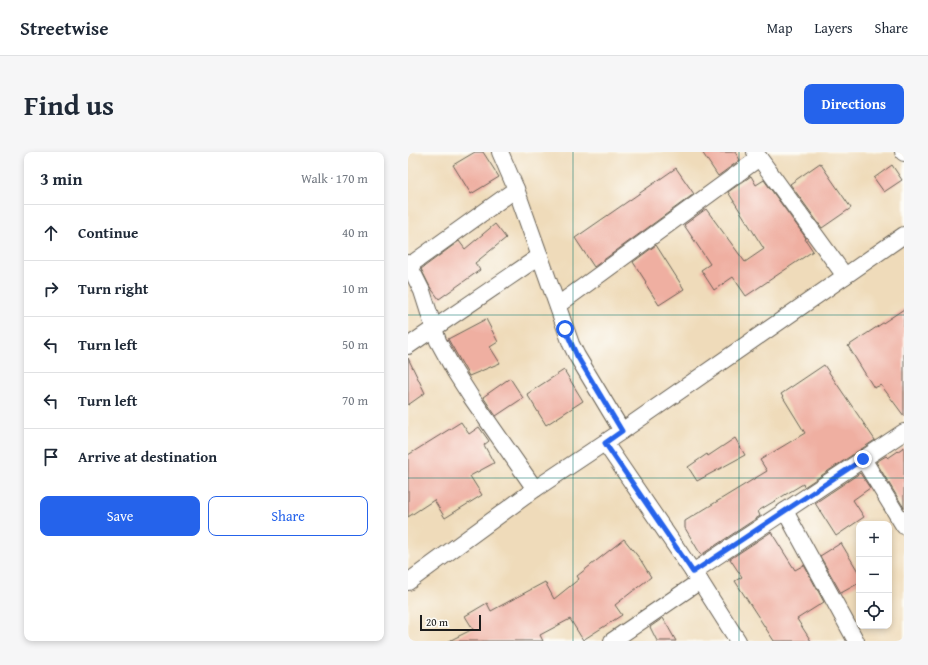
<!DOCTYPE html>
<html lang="en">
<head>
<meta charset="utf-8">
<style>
  body { margin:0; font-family:"Gentium Book Plus",serif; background:#f6f6f7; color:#1f2937 }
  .controls { position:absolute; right:12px; bottom:12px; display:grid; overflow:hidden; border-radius:8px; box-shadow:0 2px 6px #0003 }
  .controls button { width:36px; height:36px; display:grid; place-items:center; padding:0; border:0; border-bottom:1px solid #e0e1e3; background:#fff; color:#1f2937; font:20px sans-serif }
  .scale { position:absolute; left:12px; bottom:10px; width:61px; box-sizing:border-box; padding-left:4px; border:2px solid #1c1c1c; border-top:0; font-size:11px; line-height:14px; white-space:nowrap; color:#1c1c1c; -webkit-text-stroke:3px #fdfcf7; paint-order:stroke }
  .stop { position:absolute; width:12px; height:12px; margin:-9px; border:3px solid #2563eb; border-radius:50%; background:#fff }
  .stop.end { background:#2563eb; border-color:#fff; box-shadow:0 1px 4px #0008 }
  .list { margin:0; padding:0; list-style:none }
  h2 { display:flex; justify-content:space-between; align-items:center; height:52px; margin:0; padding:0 16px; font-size:17px }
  h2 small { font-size:13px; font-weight:400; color:#747a83 }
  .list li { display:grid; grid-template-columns:26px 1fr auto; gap:12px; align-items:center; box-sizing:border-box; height:56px; padding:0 16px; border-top:1px solid #e0e1e3 }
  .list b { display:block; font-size:15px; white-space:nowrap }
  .list em { font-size:13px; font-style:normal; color:#747a83 }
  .actions { display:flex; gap:8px; padding:12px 16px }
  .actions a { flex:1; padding:9px 0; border:1px solid #2563eb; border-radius:8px; text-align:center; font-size:14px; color:#2563eb }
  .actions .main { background:#2563eb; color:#fff }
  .icon { flex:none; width:22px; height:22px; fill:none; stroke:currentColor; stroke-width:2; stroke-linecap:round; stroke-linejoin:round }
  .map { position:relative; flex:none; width:496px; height:489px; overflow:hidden; border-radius:8px }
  header { display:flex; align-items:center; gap:24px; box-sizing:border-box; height:56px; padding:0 20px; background:#fff; border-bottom:1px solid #e0e1e3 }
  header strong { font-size:19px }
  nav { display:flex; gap:22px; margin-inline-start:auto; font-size:14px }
  .intro { display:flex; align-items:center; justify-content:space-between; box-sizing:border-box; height:96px; padding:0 24px }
  h1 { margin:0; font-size:28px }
  .button { padding:10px 18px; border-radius:8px; background:#2563eb; color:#fff; font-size:14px; font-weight:700 }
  main { display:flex; gap:24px; padding:0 24px }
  aside { flex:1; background:#fff; border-radius:8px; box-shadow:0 2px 6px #0003 }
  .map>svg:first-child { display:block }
  .building { fill:#efafa1 }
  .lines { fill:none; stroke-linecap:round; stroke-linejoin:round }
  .street-casing { stroke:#665f53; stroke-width:18 }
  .street { stroke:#fff; stroke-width:16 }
  .route { stroke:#2563eb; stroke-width:5 }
  .grid { fill:none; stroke:#0f766e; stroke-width:1; stroke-opacity:0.55 }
</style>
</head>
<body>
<header>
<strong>Streetwise</strong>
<nav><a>Map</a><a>Layers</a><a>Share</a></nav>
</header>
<div class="intro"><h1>Find us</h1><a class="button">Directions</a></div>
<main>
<aside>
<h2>3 min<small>Walk · 170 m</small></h2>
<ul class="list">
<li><svg class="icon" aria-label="ahead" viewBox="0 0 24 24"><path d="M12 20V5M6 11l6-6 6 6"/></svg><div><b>Continue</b></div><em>40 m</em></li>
<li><svg class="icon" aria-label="right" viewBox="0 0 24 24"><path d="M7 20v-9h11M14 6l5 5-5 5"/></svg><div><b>Turn right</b></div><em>10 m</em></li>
<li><svg class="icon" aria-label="left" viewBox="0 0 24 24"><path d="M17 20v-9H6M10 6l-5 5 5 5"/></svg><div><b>Turn left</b></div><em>50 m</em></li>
<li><svg class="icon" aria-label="left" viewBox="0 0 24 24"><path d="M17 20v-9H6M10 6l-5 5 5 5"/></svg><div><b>Turn left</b></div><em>70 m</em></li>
<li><svg class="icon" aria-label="arrive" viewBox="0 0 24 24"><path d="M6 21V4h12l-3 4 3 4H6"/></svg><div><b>Arrive at destination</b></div></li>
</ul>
<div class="actions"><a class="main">Save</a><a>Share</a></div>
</aside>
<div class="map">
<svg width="496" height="489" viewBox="0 0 496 489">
  <rect width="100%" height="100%" fill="#fdfcf7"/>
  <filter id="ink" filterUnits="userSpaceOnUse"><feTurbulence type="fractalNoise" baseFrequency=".025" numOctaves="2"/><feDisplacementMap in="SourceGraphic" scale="8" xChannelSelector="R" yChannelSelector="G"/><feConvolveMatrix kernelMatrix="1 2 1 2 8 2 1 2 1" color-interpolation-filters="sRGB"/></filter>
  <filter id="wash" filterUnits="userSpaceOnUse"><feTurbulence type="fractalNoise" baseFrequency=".012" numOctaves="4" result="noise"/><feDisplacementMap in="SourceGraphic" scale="16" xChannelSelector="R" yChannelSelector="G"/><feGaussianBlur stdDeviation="0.9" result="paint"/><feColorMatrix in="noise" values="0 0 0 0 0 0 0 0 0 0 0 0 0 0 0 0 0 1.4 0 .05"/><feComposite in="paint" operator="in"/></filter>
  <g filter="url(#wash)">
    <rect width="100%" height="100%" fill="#efdbba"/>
    <g id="blocks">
      <g class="building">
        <polygon points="67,0 75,0 91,25 63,42 45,13"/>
        <polygon points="294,0 327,0 332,8 310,24"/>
        <polygon points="412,11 443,56 414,76 382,32"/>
        <polygon points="484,13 494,28 476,40 466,26"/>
        <polygon points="268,16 286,42 186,115 167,86"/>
        <polygon points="343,24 348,33 356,28 398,86 397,87 405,99 338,144 325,125 306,138 293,118 302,112 276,73 298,57 337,110 356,97 320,40"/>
        <polygon points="87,72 98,86 67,111 72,118 31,147 22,135 13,117 51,89 57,97"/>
        <polygon points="248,93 276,137 251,153 237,131 238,130 225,110"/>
        <polygon points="496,157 496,264 473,233 466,236 440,194"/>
        <polygon points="78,167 90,190 82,195 92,211 61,224 40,187"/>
        <polygon points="0,206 17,241 0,253"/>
        <polygon points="416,213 467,288 396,335 395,332 350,359 352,364 293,403 277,376 277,369 359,319 352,308 397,281 373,242"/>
        <polygon points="156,218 175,249 138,273 119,242"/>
        <polygon points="102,226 115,246 88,264 75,245"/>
        <polygon points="53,270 61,282 71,275 81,289 76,293 86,311 62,324 74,343 37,366 26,348 0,365 0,303"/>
        <polygon points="327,286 337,303 289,329 280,315 299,302 300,304"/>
        <polygon points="496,295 496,356 468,310 478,304 480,306"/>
        <polygon points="452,321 462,336 445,348 456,365 428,384 407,351"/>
        <polygon points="363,380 387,418 396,413 416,450 389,467 403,489 366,489 327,429 334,425 322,407"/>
        <polygon points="216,387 232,407 243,425 207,453 214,463 175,488 162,467 132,483 135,489 41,489 65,477 57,464 79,451 83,459 137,430 146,447 171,427 169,424"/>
        <polygon points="433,391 451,421 451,431 433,441 412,404"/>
        <polygon points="255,466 268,489 249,489 242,475"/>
      </g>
    </g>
  </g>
  <g filter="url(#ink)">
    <use href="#blocks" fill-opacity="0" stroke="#665f53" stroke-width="1"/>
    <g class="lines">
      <g class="street-casing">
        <g id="street">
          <polyline points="92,0 108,37 163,192 169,204 214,279"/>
          <polyline points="347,0 437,124"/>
          <polyline points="495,0 496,1"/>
          <polyline points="0,111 14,139 30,189 47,220 63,245 127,337"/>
          <polyline points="2,113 108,37"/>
          <polyline points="150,153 351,6"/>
          <polyline points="0,194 132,104"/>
          <polyline points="197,291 285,420 292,429 330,489"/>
          <polyline points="455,307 496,374"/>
          <polyline points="377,359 448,489"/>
          <polyline points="285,420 496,280"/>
          <polyline points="0,430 127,337 214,279 496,83"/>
          <polyline points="204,489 292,429"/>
        </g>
      </g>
      <use href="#street" class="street"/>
    </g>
  </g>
  <g class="lines" filter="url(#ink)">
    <polyline class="route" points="157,177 169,204 214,279 197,291 285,420 455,307"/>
  </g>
  <path class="grid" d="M165 0V489M331 0V489M0 163H496M0 326H496"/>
</svg>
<div class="controls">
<button>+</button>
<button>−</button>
<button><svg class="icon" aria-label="locate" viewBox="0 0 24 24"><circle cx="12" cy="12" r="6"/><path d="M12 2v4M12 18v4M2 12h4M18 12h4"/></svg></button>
</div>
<div class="scale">20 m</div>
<div class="stop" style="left:157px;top:177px"></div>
<div class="stop end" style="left:455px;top:307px"></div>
</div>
</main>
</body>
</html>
